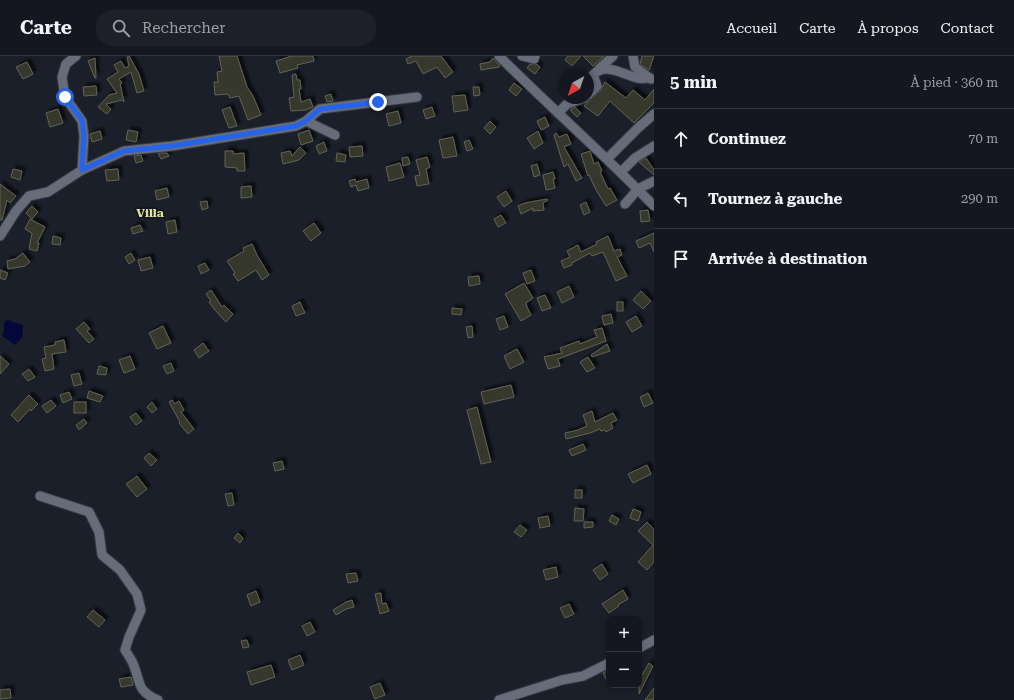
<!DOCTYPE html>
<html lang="fr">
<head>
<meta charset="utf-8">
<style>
  body { margin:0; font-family:"Roboto Serif",serif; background:#1d2029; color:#f1f3f6 }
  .controls { position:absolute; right:12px; bottom:12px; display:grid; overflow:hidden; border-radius:8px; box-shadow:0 2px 6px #0003 }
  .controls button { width:36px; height:36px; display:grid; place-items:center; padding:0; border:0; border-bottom:1px solid #33363e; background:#141720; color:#f1f3f6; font:20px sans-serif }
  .compass { position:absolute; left:558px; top:12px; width:36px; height:36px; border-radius:50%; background:#141720; box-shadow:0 2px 6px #0003; rotate:220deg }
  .stop { position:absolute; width:12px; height:12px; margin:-9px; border:3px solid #2563eb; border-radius:50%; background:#fff }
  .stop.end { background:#2563eb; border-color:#fff; box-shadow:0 1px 4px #0008 }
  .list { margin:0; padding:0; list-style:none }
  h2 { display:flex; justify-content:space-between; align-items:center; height:52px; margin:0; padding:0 16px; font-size:17px }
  h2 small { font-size:13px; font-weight:400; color:#9d9fa5 }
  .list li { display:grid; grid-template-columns:26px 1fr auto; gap:12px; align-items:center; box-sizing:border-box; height:60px; padding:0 16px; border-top:1px solid #33363e }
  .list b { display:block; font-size:15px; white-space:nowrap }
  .list em { font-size:13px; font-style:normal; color:#9d9fa5 }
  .icon { flex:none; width:22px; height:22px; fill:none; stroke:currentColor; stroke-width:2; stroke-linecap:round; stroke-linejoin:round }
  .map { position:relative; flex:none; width:654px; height:644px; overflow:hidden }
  header { display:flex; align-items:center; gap:24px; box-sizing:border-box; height:56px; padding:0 20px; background:#141720; border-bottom:1px solid #33363e }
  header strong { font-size:19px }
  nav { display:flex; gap:22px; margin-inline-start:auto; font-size:14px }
  .search { width:280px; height:36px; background:#1d2029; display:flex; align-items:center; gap:10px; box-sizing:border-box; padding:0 14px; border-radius:16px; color:#9d9fa5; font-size:15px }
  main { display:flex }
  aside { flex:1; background:#141720 }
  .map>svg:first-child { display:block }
  .water { fill:#040838 }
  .building { fill:#36372a; stroke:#626354; filter:url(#shadow) }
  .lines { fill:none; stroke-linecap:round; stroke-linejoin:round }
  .minor-casing { stroke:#393c45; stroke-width:11 }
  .minor { stroke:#676c7a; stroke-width:9 }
  .route { stroke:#2563eb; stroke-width:5 }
  .labels { text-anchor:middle; stroke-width:3.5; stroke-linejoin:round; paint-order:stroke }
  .neighbourhood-label { font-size:12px; font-weight:bold; fill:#e0e495; stroke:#121620 }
</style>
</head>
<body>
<header>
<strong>Carte</strong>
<div class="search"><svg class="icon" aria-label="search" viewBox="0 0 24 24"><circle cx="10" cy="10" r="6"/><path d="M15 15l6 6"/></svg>Rechercher</div>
<nav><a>Accueil</a><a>Carte</a><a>À propos</a><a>Contact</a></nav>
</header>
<main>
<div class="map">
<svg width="654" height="644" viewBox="0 0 654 644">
  <defs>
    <filter id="shadow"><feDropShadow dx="3.5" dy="-3.5" stdDeviation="1" flood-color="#0009"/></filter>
  </defs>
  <rect width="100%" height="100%" fill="#1b1f2a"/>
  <polygon class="water" points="7,264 23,269 22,282 15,289 2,280 4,275 4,267"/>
  <g class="building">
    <polygon points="129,0 139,18 144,35 137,37 131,16 119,23 122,27 120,28 124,46 122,44 106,48 111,53 107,58 98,51 109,39 117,37 107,23 118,16 114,9 121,5 125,12 129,10 127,1"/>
    <polygon points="219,0 237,0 247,31 253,40 261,59 248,64 239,40 230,42 228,38 215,39 214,26 218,26 217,16 222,15"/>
    <polygon points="292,0 313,0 314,5 297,9 298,12 280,17 276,5"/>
    <polygon points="412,0 441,0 453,16 445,22 437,11 423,18 416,5 408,8 406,3"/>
    <polygon points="568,0 581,0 572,10 565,4"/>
    <polygon points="583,0 604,0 593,10"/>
    <polygon points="642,0 654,0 649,14 640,8"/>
    <polygon points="95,2 96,22 95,22 88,5"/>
    <polygon points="493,2 500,10 499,11 481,14 480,8 490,6"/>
    <polygon points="27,6 33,18 23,23 16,11"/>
    <polygon points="530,8 536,8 540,11 535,18 527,12"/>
    <polygon points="296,18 297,24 300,24 301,33 299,33 301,46 310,43 313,51 306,54 291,55 289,42 294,41 292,19"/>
    <polygon points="605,26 626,42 633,34 645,44 654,33 654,47 634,67 610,45 598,60 584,50 601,34"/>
    <polygon points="514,27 522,33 516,40 509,34"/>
    <polygon points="96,30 97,39 84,40 83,31"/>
    <polygon points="473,31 479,31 480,39 474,40"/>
    <polygon points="331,38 333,45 327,46 325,40"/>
    <polygon points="465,39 468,54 454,56 452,40"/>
    <polygon points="230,51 237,70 229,72 222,54"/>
    <polygon points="432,51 435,60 426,63 423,54"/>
    <polygon points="575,51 581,57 577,61 570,54"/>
    <polygon points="58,53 63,67 50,71 46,57"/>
    <polygon points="398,55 401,67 389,70 386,58"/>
    <polygon points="545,61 549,70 541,74 537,65"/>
    <polygon points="490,65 496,71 490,78 484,72"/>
    <polygon points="128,74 138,76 136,86 126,84"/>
    <polygon points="309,74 313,85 301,89 298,78"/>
    <polygon points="100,75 102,83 92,86 90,78"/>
    <polygon points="538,75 543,87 534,93 527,82"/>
    <polygon points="556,77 559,81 567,78 571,88 564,91 582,122 576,125 568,108 564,111 554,79"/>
    <polygon points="453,81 457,100 443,102 439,84"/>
    <polygon points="469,84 473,93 467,95 464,86"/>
    <polygon points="324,86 327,95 319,98 316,90"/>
    <polygon points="362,90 363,100 350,101 349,91"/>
    <polygon points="300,91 306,97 299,104 283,108 281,97 290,95 292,100"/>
    <polygon points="225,95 233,95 233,98 244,97 245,115 237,115 237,112 225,111"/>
    <polygon points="590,95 594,108 598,106 602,115 600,116 608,133 610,132 617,144 606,150 596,134 589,119 588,120 581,98"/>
    <polygon points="158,97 167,97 169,100 161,103"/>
    <polygon points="337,97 346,99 345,106 336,105"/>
    <polygon points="141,99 143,105 136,107 134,100"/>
    <polygon points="408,101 410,108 403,110 402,102"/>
    <polygon points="427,101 430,111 426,113 429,128 417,130 415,120 420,119 416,104"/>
    <polygon points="646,102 654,114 654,119 639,106"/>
    <polygon points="400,107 404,121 389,125 386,111"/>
    <polygon points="537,108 540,119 534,121 531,110"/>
    <polygon points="13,113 22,115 20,124 11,121"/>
    <polygon points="118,113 119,124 107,125 105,114"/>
    <polygon points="553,116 555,123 553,123 555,132 546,134 543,119"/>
    <polygon points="355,123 356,126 367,123 369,132 358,135 356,129 351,131 349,125"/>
    <polygon points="0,128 16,140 10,147 7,144 2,164 0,164"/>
    <polygon points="251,130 252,141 241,142 241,131"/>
    <polygon points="167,132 169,141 157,144 155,135"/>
    <polygon points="506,135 512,145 504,151 497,141"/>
    <polygon points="547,143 548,144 543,147 544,154 533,155 533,152 521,158 518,150 525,147"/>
    <polygon points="207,145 208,152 202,154 200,146"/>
    <polygon points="586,146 590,156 584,159 580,149"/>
    <polygon points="32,150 38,156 32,163 26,157"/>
    <polygon points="648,154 650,165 641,166 640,155"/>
    <polygon points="501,159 506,167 498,171 494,163"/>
    <polygon points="30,163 45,171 37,187 39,187 37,195 29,193 32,177 25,173"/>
    <polygon points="175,164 177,176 168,178 166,166"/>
    <polygon points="314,167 321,177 311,185 303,175"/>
    <polygon points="140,169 143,175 133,178 131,172"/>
    <polygon points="654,177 654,196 650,187 639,192 636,185"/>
    <polygon points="53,180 61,182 60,189 52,188"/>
    <polygon points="608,180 614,195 620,193 622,199 617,201 627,220 616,225 603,196 592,200 590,197 572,207 572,209 564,212 561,205 570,201 567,195 578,189 581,196 597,188 596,186"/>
    <polygon points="252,188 257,199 269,219 262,224 256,214 238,225 233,218 235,217 227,205 244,195 243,192"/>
    <polygon points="23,197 30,206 25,210 8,213 7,205 15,203"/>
    <polygon points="131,197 135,204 129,208 125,201"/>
    <polygon points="150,201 153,212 141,215 138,204"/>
    <polygon points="205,207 209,214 201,218 198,210"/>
    <polygon points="0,214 8,217 5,224 0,222"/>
    <polygon points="531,214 535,225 527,228 523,217"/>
    <polygon points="479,220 480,228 469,230 468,221"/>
    <polygon points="524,227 533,242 526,247 527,251 531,259 521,265 505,238"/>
    <polygon points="569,230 574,241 562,247 557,236"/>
    <polygon points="211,234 222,251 224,249 233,258 226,266 214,253 209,246 211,245 206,238"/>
    <polygon points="641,235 651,245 643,253 633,244"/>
    <polygon points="545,239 551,252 542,255 537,242"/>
    <polygon points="300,246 305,257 296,260 292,250"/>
    <rect x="617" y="246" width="6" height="9"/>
    <polygon points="452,252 462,253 461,259 452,258"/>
    <polygon points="611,258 613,267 604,269 602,260"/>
    <polygon points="504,260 508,271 500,274 496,263"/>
    <polygon points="636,260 642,270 632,276 626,266"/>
    <polygon points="84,266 90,273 87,275 94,283 89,287 76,273"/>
    <polygon points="163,270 171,287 157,293 149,277"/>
    <polygon points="472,270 473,281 468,282 466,271"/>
    <polygon points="602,272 606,285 558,303 560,310 548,313 544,301 562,297 560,292 579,285 580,288 597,281 594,274"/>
    <polygon points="64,284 66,296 52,298 54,313 45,315 42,303 46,302 44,291 55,289 55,286"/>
    <polygon points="203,287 209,295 199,302 194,294"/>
    <polygon points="607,288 610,295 592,301 591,299"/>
    <polygon points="517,293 524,306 510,313 504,300"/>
    <polygon points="0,300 9,308 0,318"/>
    <polygon points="130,300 135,313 124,317 119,304"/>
    <polygon points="588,301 595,312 587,316 580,306"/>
    <polygon points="171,307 174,315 167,318 163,310"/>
    <polygon points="99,310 107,312 106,319 97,318"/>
    <polygon points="29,313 35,321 28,325 22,318"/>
    <polygon points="79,317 82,328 74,330 71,319"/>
    <polygon points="511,329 514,341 484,348 481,336"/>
    <polygon points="89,335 103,340 100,346 87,342"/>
    <polygon points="69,336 72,343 63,347 60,339"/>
    <polygon points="648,337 653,347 644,351 640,341"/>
    <polygon points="29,339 38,348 31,355 30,353 18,366 11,359"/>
    <polygon points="51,344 56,350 47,357 42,350"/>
    <polygon points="172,344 175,348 179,345 184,354 181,356 194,373 188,378 179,367 180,366 169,346"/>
    <rect x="74" y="346" width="12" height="11"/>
    <polygon points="152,346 157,353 152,357 147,351"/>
    <polygon points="477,351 491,406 481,408 467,354"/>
    <polygon points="592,355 595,366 613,357 617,364 611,367 613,372 606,376 605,374 601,375 600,373 590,377 566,383 565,377 578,374 587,370 583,359"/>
    <polygon points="136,357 142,365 136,369 130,361"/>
    <polygon points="84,363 87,367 79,374 76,369"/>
    <polygon points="583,388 586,394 572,400 569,394"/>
    <polygon points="149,397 157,404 151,410 144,402"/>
    <polygon points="282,405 284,413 275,415 273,407"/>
    <polygon points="647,409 651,418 633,427 628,418"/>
    <polygon points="137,420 147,433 137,441 126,428"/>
    <rect x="575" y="434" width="7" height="8"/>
    <polygon points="232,437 234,449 228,450 225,438"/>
    <polygon points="575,452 584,453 583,465 574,465"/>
    <polygon points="633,453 641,456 638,465 630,462"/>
    <polygon points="612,459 619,463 616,469 609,465"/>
    <polygon points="548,460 550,470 540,472 538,462"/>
    <polygon points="584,466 593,466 593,471 584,472"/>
    <polygon points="647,466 654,473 654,506 647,514 638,506 653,489 638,475"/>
    <polygon points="520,469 527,474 521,481 514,476"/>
    <polygon points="238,477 243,482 240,487 234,482"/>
    <polygon points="602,508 608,518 600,524 593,514"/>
    <polygon points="556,511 558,521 546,524 543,514"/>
    <polygon points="356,517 358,525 348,527 346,518"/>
    <polygon points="623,534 628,543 618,549 619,550 609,557 602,548"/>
    <polygon points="256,535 260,546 251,550 247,539"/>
    <polygon points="381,537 382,548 386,547 389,555 380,558 375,538"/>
    <polygon points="352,544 354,551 346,553 336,559 333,554 346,546"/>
    <polygon points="569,548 574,558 565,562 560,552"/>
    <polygon points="93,554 105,564 99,571 87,561"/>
    <polygon points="310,566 315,576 307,580 302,570"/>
    <polygon points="247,584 249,591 243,592 241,585"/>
    <polygon points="300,599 304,609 292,614 288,604"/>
    <polygon points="649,607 653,610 639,638 639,624"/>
    <polygon points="271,609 275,621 251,629 247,616"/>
    <polygon points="609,614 609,629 603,617"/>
    <polygon points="131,621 133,629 121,631 119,623"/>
    <polygon points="380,627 385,639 375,643 370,631"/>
    <polygon points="654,632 654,642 653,644 645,644"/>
    <polygon points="10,633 11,642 0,643 0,634"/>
  </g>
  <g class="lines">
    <g class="minor-casing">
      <g id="minor">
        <path d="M499 0C550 51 604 98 654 150"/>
        <polyline points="522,0 534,3 535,0"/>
        <polyline points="633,0 635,11 651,23"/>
        <polyline points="598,14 613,0"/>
        <path d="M588 39 597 30 593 19C606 6 622 18 637 22 641 23 645 22 650 22"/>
        <polyline points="558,57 567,48 584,42"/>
        <polyline points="306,65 335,79"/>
        <polyline points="607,103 638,72 654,58"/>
        <polyline points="82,114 124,95 172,90 296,70 306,65 320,53 417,41"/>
        <polyline points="621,116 635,102 654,90"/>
        <polyline points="625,148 638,133 654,125"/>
        <polyline points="0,180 16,155 29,140 48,136 82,114 84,80 82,65 65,41 62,21 66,8 76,0"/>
        <path d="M40 440 89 456 99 476 102 499 120 514 137 538 141 554 129 581 125 594C128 599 132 604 134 610 141 628 137 635 158 644"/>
        <polyline points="639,592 654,584"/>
        <polyline points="499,644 562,624 583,620 609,607"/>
      </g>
    </g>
    <use href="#minor" class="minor"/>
  </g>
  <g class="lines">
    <polyline class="route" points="65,41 82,64 84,80 82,114 124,95 172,90 296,70 306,65 320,53 378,46"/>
  </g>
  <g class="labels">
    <g class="neighbourhood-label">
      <text x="150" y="161">Villa</text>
    </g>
  </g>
</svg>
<div class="controls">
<button>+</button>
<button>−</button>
</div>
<svg class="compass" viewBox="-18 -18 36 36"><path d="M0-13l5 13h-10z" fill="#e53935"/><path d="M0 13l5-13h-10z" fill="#9d9fa5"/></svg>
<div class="stop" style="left:65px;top:41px"></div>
<div class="stop end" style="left:378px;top:46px"></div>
</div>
<aside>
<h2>5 min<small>À pied · 360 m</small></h2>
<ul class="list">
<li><svg class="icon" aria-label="ahead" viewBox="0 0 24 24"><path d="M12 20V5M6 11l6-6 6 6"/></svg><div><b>Continuez</b></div><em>70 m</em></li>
<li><svg class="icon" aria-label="left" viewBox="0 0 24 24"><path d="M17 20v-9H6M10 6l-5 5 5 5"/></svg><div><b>Tournez à gauche</b></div><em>290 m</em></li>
<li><svg class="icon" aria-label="arrive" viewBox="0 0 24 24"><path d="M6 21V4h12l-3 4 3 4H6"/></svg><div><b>Arrivée à destination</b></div></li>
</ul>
</aside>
</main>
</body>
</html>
